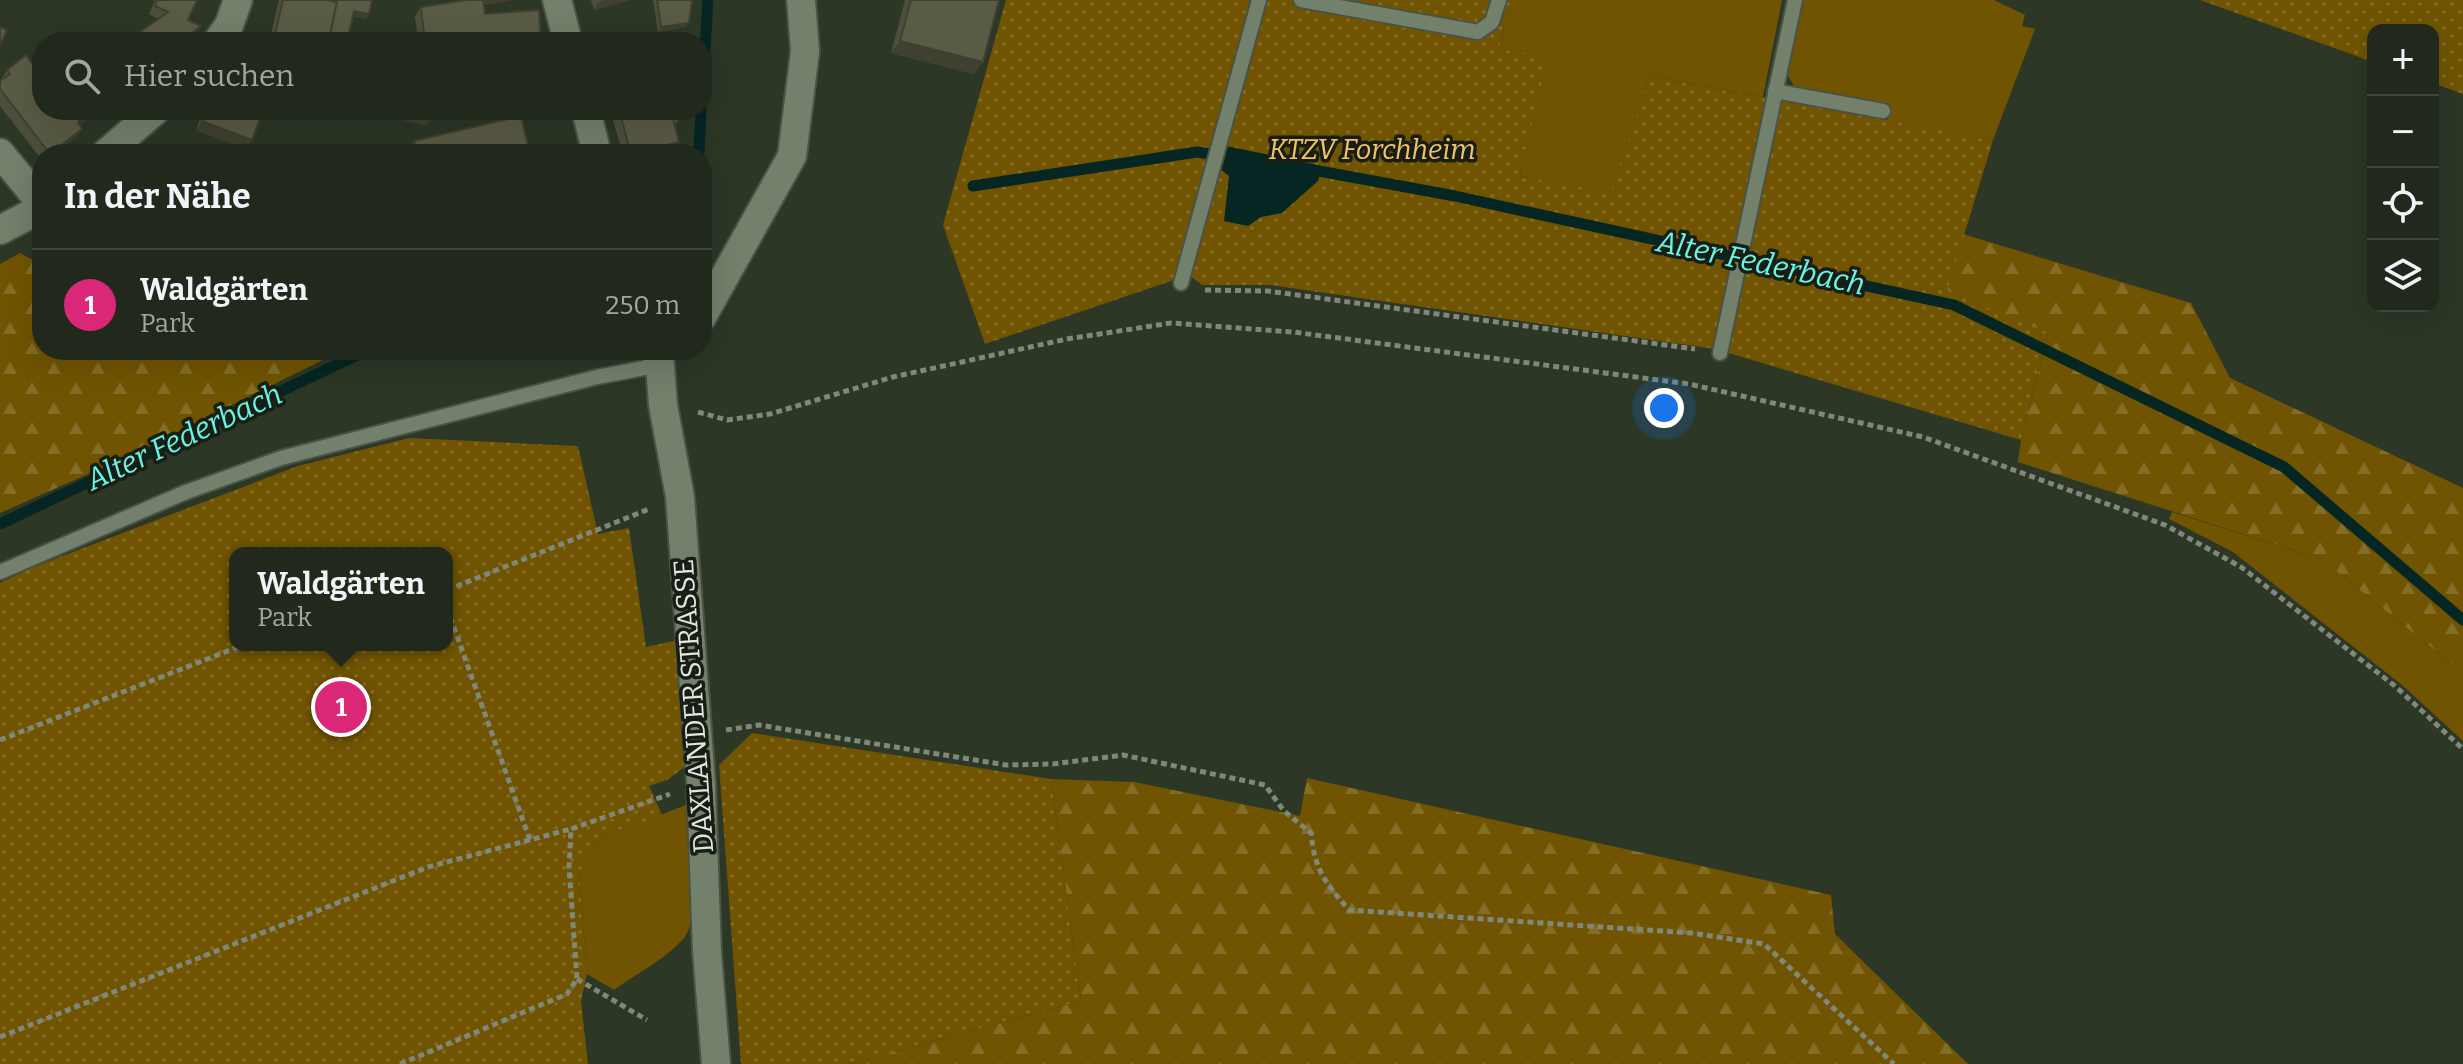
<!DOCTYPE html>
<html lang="de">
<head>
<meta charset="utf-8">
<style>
  body { margin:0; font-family:Bitter,serif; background:#2d3529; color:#f1f3f6 }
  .controls { position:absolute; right:24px; top:24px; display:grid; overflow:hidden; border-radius:16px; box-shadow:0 8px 32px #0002 }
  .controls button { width:72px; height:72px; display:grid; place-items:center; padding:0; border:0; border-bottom:2px solid #3e453b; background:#21291c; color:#f1f3f6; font:40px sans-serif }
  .you { position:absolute; left:1664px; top:408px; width:28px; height:28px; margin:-20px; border:6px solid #fff; border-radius:50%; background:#1a73e8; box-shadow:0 0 0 12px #1a73e833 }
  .badge { display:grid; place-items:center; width:52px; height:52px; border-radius:50%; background:#db2777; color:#fff; font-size:26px; font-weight:700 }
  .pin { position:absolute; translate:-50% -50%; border:4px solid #fff; box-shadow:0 2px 8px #0006 }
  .popup { position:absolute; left:229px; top:547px; width:224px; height:104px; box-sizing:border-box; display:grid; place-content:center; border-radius:16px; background:#21291c; filter:drop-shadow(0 2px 6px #0005); font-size:26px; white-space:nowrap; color:#a2a6a3 }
  .popup b { font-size:30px; color:#f1f3f6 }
  .popup::after { content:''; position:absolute; left:50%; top:100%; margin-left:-16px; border:16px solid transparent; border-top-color:#21291c }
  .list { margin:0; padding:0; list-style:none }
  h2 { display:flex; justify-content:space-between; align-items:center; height:104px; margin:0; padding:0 32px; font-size:34px }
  h2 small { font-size:26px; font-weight:400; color:#a2a6a3 }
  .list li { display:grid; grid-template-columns:52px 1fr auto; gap:24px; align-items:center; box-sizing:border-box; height:112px; padding:0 32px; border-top:2px solid #3e453b }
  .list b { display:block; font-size:30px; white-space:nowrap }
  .list p { margin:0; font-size:26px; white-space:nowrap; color:#a2a6a3 }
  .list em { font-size:26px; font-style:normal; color:#a2a6a3 }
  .icon { flex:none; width:44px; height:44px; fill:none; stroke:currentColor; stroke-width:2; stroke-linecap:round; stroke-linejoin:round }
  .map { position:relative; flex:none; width:2463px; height:1064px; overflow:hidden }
  .search { position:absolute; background:#21291c; box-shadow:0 8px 32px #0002; left:32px; top:32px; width:680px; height:88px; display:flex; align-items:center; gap:20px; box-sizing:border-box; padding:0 28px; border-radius:32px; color:#a2a6a3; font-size:30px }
  .panel { position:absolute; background:#21291c; box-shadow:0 8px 32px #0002; left:32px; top:144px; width:680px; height:216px; border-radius:32px }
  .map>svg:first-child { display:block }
  .grass { fill:#705402 }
  .forest { fill:url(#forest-firs) }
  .park { fill:url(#park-dots); fill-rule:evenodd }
  .water { fill:#052622 }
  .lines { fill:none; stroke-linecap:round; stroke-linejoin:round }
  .stream { stroke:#052622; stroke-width:11 }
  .lane-casing { stroke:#495344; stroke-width:18 }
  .street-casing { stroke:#495344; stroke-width:32 }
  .path { stroke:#7f887a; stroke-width:5; stroke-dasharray:6 4; stroke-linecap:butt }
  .lane { stroke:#73806c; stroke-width:14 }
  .street { stroke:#73806c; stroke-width:28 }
  .wall { fill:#4d4e3b }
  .shaded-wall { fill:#3f4030 }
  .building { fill:#5a5b45; stroke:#3f4030; stroke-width:2 }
  .labels { text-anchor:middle; stroke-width:7; stroke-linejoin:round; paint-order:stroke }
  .park-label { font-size:28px; font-style:italic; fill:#efc463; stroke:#181d15 }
  .street-label { font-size:28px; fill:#e0e7dc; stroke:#181d15 }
  .water-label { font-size:30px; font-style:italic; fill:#67f5e4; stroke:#181d15 }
</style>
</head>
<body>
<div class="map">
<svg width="2463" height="1064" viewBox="0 0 2463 1064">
  <defs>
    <pattern id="forest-firs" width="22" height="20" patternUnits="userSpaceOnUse" patternTransform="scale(2)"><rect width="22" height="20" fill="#705402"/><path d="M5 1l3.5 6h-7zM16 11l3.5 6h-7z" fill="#846d26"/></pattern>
    <pattern id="park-dots" width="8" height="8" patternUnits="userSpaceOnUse" patternTransform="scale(2)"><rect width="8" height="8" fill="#705402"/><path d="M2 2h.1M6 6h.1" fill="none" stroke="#846d26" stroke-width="1.8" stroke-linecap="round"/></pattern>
  </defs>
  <rect width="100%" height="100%" fill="#2c3726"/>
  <g class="grass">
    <polygon points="1511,0 1782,0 1763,97 1650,76 1611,194 1520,176 1546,58 1499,48"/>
    <polygon points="1803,0 1994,0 2025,15 2022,26 2035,29 1993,140 1887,121 1890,105 1796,89 1787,74"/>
    <polygon points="2172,512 2321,559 2463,673 2463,741 2402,685 2233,552 2169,519"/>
    <path d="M691 803C692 834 704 913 684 938 666 959 636 974 614 990L587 974 579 874 599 839Z"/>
  </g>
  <g class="forest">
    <polygon points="1963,234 2191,303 2230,378 2463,488 2463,673 2321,559 2018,462 2021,440 2048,334 1947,291"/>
    <polygon points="20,253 42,265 42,350 343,350 131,455 0,513 0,264"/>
    <polygon points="1307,778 1831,895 1835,934 1968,1064 848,1064 1081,1001 1051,779 1134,782 1300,816"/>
  </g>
  <g class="park">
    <polygon points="1006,0 1511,0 1499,48 1547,57 1520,176 1611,193 1650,76 1993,140 1947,291 2048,333 2021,440 1715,349 1270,285 1202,285 1189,275 985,344 943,225"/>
    <polygon points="2200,0 2463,0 2463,94 2433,83 2433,30 2373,30 2373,62"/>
    <path d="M409 438 578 446 598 534 629 528 646 647 678 640 687 765 667 780 649 786 662 815 599 839 579 874 587 974 581 1001 588 1064H0V583L31 568 298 466ZM235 553H447V645H235Z"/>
    <polygon points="752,733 1051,779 1081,1001 848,1064 741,1064 719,765"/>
  </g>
  <polygon class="water" points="1226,146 1322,166 1318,181 1282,213 1261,217 1248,226 1224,221 1229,176 1219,168"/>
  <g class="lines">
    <g class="stream">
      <polyline points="702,98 708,0"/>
      <polyline points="699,154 701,110"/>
      <polyline points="1308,169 1455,196 1954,305 2284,467 2463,620"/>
      <polyline points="973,186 1197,152 1224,156"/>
      <polyline points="0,524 368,350"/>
    </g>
    <g class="lane-casing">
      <g id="lane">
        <polyline points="1301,0 1478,32 1492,22 1499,0"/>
        <polyline points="1775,91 1883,111"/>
        <polyline points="1181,283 1259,0"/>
        <polyline points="1720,353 1795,0"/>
        <polyline points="0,572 186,492 281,458 597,377 660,365"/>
      </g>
    </g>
    <g class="street-casing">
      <g id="street">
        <polyline points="557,0 568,42"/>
        <polyline points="217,42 229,25 238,0"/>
        <polyline points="586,110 597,154"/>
        <polyline points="0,153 42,204"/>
        <polyline points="105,154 156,110"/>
        <polyline points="0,230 42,208"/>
        <polyline points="702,317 792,156 805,51 801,0"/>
        <polyline points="655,350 660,365 663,405 680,497 701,783 707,952 716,1064"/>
      </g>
    </g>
    <g class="path">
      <polyline points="1205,290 1268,291 1695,349"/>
      <polyline points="698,412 727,420 770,414 893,377 1067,339 1171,323 1293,332 1689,384 1923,437 2165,525 2241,567 2395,686 2463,749"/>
      <polyline points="447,590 649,509"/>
      <polyline points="447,608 530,840"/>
      <path d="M726 730 759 725 1006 765 1053 764 1123 755 1265 785 1284 811 1311 833C1315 871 1325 882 1349 910L1692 933 1764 944 1894 1064"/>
      <polyline points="0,740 243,645"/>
      <polyline points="577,979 647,1020"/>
      <polyline points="0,1037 428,867 571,829"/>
      <polyline points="400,1064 567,994 577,979 569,867 571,829 670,794"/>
    </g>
    <use href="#lane" class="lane"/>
    <use href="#street" class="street"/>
  </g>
  <g class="wall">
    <polygon points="155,0 197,0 188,20 201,26 195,35 187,42 129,42 134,36 158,19 149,14"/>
    <polygon points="279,0 372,0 369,14 366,19 353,16 347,42 261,42 264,36 270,38"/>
    <polygon points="466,0 510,0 483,5 485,14 541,42 418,42 415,16 421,7"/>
    <polygon points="591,0 631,0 594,10"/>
    <polygon points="653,0 692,0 686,27 658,32"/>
    <polygon points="905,0 999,0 974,74 891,53"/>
    <polygon points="7,70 42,110 99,110 79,125 82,129 76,137 55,154 42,154 42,160 0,106 0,81"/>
    <polygon points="203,110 263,110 246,149 196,130"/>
    <polygon points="610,110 679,110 681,117 675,125 673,151 671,151 672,154 623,154"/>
    <polygon points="414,141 530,154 409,154 408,149"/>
  </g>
  <g class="shaded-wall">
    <polygon points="488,0 510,0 468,8 471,3"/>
    <polygon points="604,0 631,0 594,10 600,1"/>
    <polygon points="354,11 369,14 366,19 351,15"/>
    <polygon points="689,23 686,27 658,32 661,27"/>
    <polygon points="201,26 195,35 187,42 182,42"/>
    <polygon points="275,34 302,40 301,42 270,42"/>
    <polygon points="900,41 983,62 974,74 891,53"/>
    <polygon points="93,110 99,110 71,131 78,122"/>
    <polygon points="395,112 430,121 426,126 391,117"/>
    <polygon points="202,121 252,140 246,149 196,130"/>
    <polygon points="82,129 76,137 55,154 50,154"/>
    <polygon points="679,142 673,151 661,154 635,154"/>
  </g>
  <g class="building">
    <polygon points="157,0 197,0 188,20 201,26 182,42 139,42 134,36 168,12 155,6"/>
    <polygon points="283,0 328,0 337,2 329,40 338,42 302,42 302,40 275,34"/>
    <polygon points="328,0 372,0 369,14 354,11 347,42 338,42 329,40 337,2"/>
    <polygon points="467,0 483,0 485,14 539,10 541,42 425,42 421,7"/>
    <polygon points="657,0 692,0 689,23 661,27"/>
    <polygon points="911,0 999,0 983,62 900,41"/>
    <polygon points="0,27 7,30 0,45"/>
    <polygon points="264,36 288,42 263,42"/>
    <polygon points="649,38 650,42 637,42"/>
    <polygon points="26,55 42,77 42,110 93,110 78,122 82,129 50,154 0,89 0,81 10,74 7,70"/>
    <polygon points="206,110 263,110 252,140 202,121"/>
    <polygon points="395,110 432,110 430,121 395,112"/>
    <polygon points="619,110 679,110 681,117 673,119 679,142 631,154"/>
    <polygon points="521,116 530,154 417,154 414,141"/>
    <polygon points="670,148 672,154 648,154"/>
  </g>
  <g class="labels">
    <g class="park-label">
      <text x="1372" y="159">KTZV Forchheim</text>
    </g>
    <g class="street-label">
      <text transform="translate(693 706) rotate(-94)" y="10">DAXLANDER STRASSE</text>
    </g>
    <g class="water-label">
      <text transform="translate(1761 263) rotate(12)" y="10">Alter Federbach</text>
      <text transform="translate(184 437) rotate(-25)" y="10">Alter Federbach</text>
    </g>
  </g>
</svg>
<div class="controls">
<button>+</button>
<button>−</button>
<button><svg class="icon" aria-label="locate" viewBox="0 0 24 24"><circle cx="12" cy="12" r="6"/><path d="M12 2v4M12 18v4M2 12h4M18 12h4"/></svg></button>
<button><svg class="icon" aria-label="layers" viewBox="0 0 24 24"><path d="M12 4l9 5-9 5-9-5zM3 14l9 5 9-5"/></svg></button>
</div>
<div class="you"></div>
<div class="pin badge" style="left:341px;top:707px">1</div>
<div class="popup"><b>Waldgärten</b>Park</div>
<div class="search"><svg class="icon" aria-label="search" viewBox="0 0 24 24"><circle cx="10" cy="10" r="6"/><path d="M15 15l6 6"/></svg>Hier suchen</div>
<section class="panel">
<h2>In der Nähe<small></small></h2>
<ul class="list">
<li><span class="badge">1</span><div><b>Waldgärten</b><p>Park</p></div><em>250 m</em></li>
</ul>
</section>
</div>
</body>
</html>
